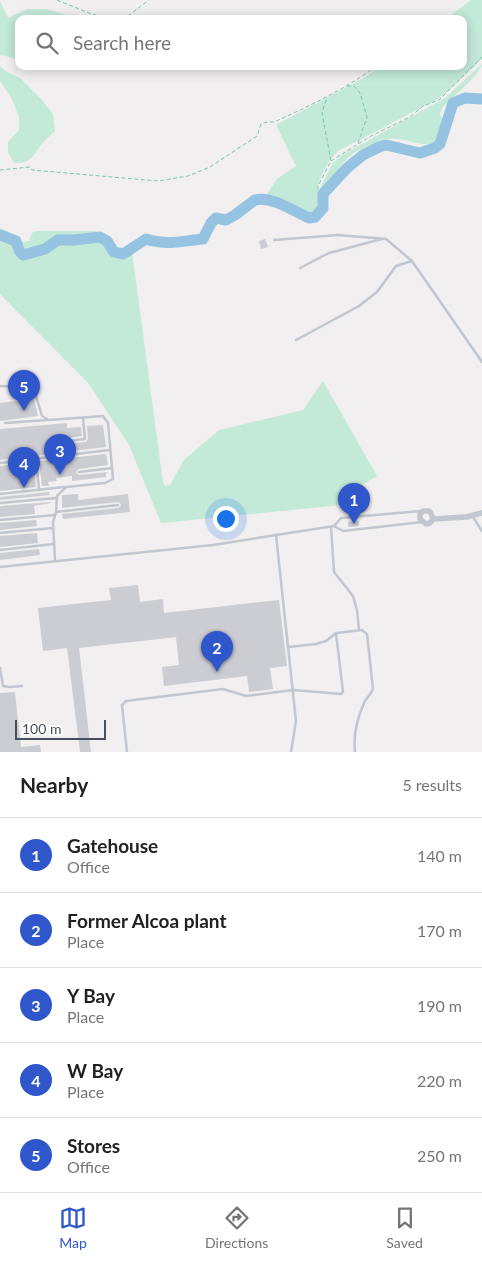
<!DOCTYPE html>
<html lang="en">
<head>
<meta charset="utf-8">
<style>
  body { margin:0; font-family:Lato,sans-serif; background:#f2f2f2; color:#202124 }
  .scale { position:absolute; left:15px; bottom:12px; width:91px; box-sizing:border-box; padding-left:5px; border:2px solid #494f5a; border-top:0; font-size:14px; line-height:18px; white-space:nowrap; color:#494f5a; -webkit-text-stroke:4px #fff; paint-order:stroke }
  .you { position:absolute; left:225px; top:518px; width:18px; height:18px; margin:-12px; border:4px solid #fff; border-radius:50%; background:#1a73e8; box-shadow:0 0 0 8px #1a73e833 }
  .badge { display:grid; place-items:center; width:32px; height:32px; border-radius:50%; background:#2f56ca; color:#fff; font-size:16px; font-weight:700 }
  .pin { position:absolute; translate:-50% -41px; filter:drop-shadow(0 1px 2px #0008) }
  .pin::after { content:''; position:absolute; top:26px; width:18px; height:15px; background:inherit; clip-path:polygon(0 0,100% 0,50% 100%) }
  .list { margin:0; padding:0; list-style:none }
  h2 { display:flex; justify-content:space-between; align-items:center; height:65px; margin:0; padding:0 20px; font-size:21px }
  h2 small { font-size:16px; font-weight:400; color:#757577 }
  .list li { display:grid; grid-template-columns:32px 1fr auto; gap:15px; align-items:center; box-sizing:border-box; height:75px; padding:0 20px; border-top:1px solid #e0e0e0 }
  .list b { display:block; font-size:19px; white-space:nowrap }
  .list p { margin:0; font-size:16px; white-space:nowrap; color:#757577 }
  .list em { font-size:16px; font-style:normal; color:#757577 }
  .icon { flex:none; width:28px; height:28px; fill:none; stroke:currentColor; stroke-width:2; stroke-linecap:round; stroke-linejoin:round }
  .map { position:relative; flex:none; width:482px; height:752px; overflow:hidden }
  .search { position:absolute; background:#fff; box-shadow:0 2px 12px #0003; left:15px; right:15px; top:15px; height:55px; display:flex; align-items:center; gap:12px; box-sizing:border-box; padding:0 18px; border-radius:10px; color:#757577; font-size:19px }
  .sheet { height:440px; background:#fff }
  nav { display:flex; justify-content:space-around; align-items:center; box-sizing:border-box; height:70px; border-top:1px solid #e0e0e0; background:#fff; font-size:14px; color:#757577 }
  nav a { display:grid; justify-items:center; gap:2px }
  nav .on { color:#2f56ca }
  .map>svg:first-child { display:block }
  .green { fill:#c3e9d9 }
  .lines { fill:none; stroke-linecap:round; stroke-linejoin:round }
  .river { stroke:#95c3e1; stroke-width:11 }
  .building { fill:#cccdd3 }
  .path { stroke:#7fc3ae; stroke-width:1; stroke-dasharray:4 2.5; stroke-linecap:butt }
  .lane { stroke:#c1c6cf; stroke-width:2.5 }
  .street { stroke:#c1c6cf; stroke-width:5.5 }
</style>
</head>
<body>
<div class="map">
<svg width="482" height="752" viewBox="0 0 482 752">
  <rect width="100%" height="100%" fill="#f1efef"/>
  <g class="green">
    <path d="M471 0H482V59L449 90 438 99 338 151C328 161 319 176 317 190H319L333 163 342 155 445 98 482 64C480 75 451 98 442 108L440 114 446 128C434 158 412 137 389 139 384 139 379 141 375 143 349 152 341 163 328 186 323 194 319 201 317 210 306 218 278 199 267 194L277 179 296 166 276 125 362 79 381 66H463V19H446Z"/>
    <polygon points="0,1 8,18 27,9 46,9 71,16 75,19 19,19 19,60 2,55 0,56"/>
    <path d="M0 66 5 71 20 78 42 100 53 114 55 131C50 136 44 141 40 146 32 158 30 163 14 163L8 152V142L19 130V117L12 99 0 81Z"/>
    <polygon points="0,228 14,235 20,243 29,241 32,233 36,231 94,231 109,236 117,247 125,248 131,244 163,483 165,486 170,485 184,460 219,430 303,410 323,381 377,476 357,488 352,504 161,523 129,445 89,384 0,294"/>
  </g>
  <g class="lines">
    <path class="river" d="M0 235 16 241 19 250 23 255 45 249 58 240H74L100 237 107 241 114 252 123 254 146 239C169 246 180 241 203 239L211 223 216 218 226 220 235 215 255 200C272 196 293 211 309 218L315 217 323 208V194L347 168 363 155 379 147 386 145 420 153 435 148 440 144 453 103 465 98 482 99"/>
  </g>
  <g class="building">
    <polygon points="265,239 268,247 261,249 259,241"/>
    <polygon points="34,399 38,416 0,421 0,403"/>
    <polygon points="67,423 67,428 81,427 82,436 67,438 65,442 68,444 86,442 88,439 87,426 103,425 106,447 0,460 0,429"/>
    <polygon points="106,454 108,465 79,469 76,472 79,475 108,472 106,473 106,477 72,481 72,476 56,478 57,481 48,482 49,486 42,486 39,461"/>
    <polygon points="33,462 36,487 0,491 0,466"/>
    <polygon points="49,492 50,495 0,500 0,497"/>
    <polygon points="78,494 78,500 128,494 130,512 63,519 62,514 118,508 121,506 120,503 118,502 62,508 62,495"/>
    <polygon points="51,502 51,503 34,506 35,514 0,517 0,506"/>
    <polygon points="36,520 37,526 0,530 0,523"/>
    <polygon points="359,521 359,526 348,527 348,522"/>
    <polygon points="37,533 38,543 0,547 0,536"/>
    <polygon points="39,549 40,555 0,560 0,553"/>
    <polygon points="138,585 140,602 163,599 164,613 279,600 287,666 270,668 273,689 249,692 247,676 164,686 162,667 179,665 176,637 79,648 91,752 80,752 67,648 43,651 38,608 111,600 109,588"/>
    <polygon points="15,692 21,747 40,745 41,752 0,752 0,693"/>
  </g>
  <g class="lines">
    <g class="path">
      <polyline points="57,0 89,13 111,19"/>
      <path d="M122 19C132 14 139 7 149 0"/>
      <polyline points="347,86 354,86 360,93 367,117 358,143"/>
      <polyline points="331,161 371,136 410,117 423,106 439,100 482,57"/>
      <path d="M0 170 30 167 32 170 158 181 188 176 210 167 257 136 261 124 267 122H274C310 106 345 89 377 66"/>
      <polyline points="318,190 318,186 331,161 322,113 327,97"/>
    </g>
    <g class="lane">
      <polyline points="274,240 338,235 386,239 412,261 482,362"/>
      <polyline points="300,268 329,253 382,239"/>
      <polyline points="296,340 359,306 377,292 396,266 412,261"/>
      <polyline points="0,386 25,387 34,390 42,416 49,420 103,416 108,423 113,479 105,483 66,487 57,496 56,512 53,522 55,561"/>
      <polyline points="5,423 47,420"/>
      <polyline points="68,441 85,439 83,418"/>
      <polyline points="36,459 39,490"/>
      <polyline points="0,463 110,450"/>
      <polyline points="79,472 112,468"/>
      <polyline points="0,494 64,487"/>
      <polyline points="0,503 56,498"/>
      <polyline points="421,511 341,518 334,526 343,531 422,522"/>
      <polyline points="56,512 118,505"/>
      <polyline points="473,517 482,531"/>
      <polyline points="0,520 55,515"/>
      <polyline points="331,527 334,572 353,596 357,610 359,630"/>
      <polyline points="0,533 53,528"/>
      <polyline points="276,535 296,721 291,752"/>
      <polyline points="0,550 54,544"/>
      <polyline points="0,567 213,545 334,526"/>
      <path d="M289 647 316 644 326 641 336 633 362 630 367 634 373 689C371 695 366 698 364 703 357 719 353 735 355 752"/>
      <polyline points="0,668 3,686 10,687 22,686"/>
      <polyline points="127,752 122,705 126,701 223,689 246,696 293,690 341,694 343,692 336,633"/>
    </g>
    <polyline class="street" points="433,519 431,513 429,511 423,511 420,514 420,519 426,524 430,523 433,519 466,517 482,513"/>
  </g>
</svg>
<div class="scale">100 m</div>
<div class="you"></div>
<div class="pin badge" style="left:354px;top:524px">1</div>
<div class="pin badge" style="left:217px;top:672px">2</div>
<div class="pin badge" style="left:60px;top:475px">3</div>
<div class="pin badge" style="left:24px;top:488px">4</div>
<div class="pin badge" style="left:24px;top:411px">5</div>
<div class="search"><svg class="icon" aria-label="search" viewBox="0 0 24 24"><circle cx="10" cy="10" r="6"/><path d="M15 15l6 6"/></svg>Search here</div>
</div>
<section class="sheet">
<h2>Nearby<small>5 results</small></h2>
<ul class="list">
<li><span class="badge">1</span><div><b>Gatehouse</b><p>Office</p></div><em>140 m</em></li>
<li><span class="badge">2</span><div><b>Former Alcoa plant</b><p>Place</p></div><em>170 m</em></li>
<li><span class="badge">3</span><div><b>Y Bay</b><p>Place</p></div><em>190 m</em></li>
<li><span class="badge">4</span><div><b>W Bay</b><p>Place</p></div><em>220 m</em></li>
<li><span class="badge">5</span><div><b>Stores</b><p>Office</p></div><em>250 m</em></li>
</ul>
</section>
<nav>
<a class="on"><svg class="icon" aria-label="map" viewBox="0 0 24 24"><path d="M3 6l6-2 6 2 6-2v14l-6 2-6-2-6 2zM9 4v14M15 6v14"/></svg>Map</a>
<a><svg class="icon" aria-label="directions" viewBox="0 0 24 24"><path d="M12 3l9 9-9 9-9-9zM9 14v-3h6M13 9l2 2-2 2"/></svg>Directions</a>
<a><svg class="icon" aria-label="saved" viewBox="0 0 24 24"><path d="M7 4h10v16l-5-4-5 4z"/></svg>Saved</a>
</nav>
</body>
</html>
